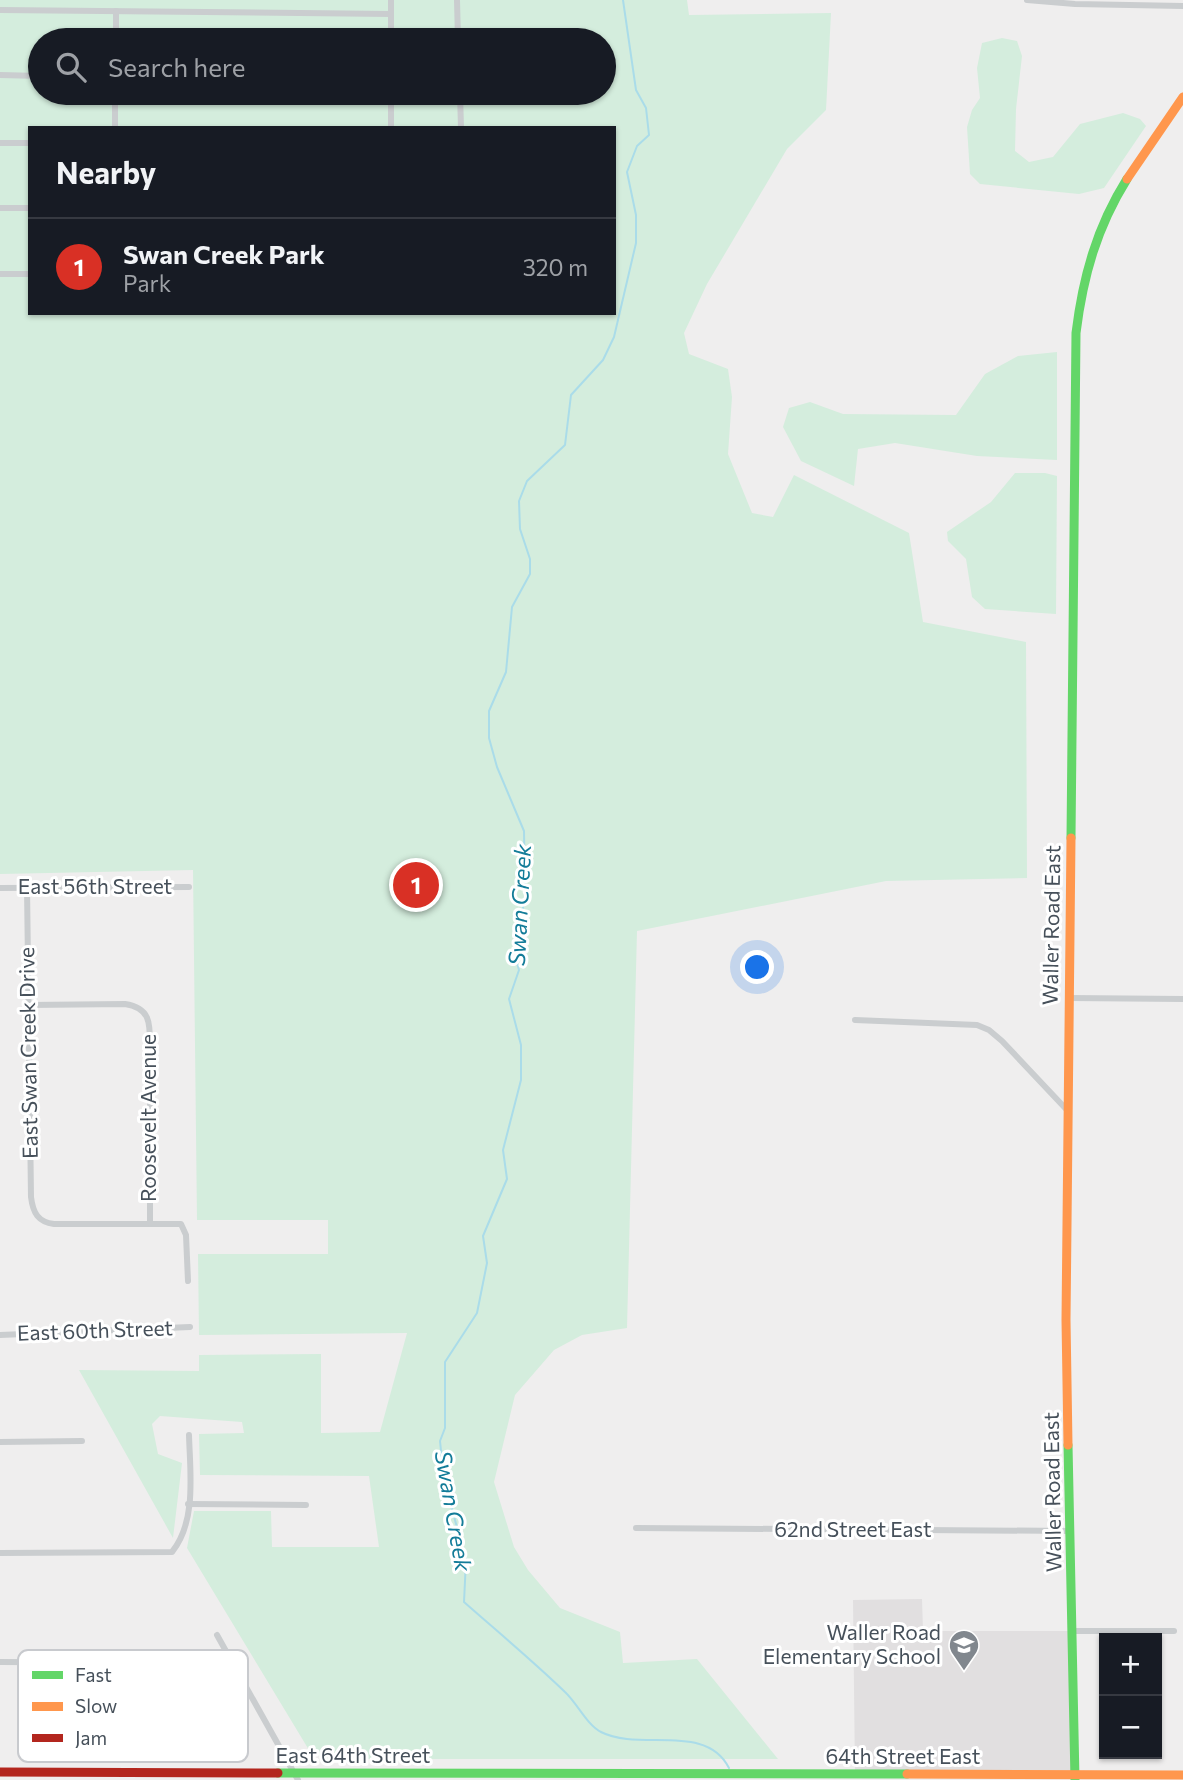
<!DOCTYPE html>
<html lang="en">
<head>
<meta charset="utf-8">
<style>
  body { margin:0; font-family:Commissioner,sans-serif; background:#20242c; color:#f1f3f6 }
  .controls { position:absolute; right:21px; bottom:21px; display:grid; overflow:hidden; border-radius:0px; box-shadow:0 2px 5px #0004 }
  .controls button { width:63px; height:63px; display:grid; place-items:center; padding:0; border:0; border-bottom:2px solid #363941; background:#171b24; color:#f1f3f6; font:35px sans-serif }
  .you { position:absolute; left:758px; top:968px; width:24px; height:24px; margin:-18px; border:5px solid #fff; border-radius:50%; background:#1a73e8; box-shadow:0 0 0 10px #1a73e833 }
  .badge { display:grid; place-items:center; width:46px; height:46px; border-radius:50%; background:#d93025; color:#fff; font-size:23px; font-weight:700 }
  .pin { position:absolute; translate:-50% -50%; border:4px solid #fff; box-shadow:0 2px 7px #0006 }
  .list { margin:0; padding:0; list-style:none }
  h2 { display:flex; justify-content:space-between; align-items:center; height:91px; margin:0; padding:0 28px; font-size:30px }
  h2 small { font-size:23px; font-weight:400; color:#9ea1a6 }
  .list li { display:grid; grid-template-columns:46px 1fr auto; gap:21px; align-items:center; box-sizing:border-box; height:98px; padding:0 28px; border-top:2px solid #363941 }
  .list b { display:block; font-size:26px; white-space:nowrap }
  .list p { margin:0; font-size:23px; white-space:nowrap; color:#9ea1a6 }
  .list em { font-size:23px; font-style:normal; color:#9ea1a6 }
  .icon { flex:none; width:38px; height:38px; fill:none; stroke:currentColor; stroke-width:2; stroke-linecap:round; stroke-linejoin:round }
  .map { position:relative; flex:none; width:1183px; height:1780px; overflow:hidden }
  .search { position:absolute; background:#171b24; box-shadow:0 2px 5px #0004; left:28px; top:28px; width:588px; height:77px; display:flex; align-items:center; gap:18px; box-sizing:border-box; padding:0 24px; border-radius:38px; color:#9ea1a6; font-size:26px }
  .panel { position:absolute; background:#171b24; box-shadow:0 2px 5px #0004; left:28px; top:126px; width:588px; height:189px; border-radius:0px }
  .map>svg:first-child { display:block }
  .education { fill:#e1dfe0 }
  .green { fill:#d4eddd; fill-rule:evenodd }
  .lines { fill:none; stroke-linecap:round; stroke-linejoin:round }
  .stream { stroke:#aadce9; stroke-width:2 }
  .street { stroke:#cacdcf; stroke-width:6 }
  .fast { stroke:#63d668; stroke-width:9 }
  .slow { stroke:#ff974d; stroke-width:9 }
  .jam { stroke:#b3261e; stroke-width:9 }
  .labels { text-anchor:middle; stroke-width:6; stroke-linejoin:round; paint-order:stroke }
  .street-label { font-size:21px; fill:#46505a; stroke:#fff }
  .poi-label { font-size:21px; fill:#46505a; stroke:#fff; text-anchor:end }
  .water-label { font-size:23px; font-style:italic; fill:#137c99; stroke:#fff }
  .key { fill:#fff; stroke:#c8cace; stroke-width:2 }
  .key-label { font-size:19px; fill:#46505a }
</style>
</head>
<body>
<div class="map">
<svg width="1183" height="1780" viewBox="0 0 1183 1780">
  <rect width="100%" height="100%" fill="#efeeee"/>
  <polygon class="education" points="922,1599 923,1631 1074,1631 1075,1775 855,1775 853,1600"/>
  <g class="green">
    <path d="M0 0H687L689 15 831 13 826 110 787 149 707 284 684 333 689 354 728 369 732 397 728 454 752 513 773 517 794 475 909 533 923 622 1026 642 1027 878 886 881 637 931 627 1328 582 1335 554 1350 515 1395 494 1482 514 1547 528 1570 560 1608 620 1632 623 1663 697 1659 778 1759H321L319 1756 312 1755 187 1548 194 1511H271L272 1547H379L369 1476 200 1475 199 1434 244 1433 242 1422 160 1416 152 1424 158 1454 182 1463 173 1538 79 1370 199 1371V1355L321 1354V1433L380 1432 407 1333 199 1335 198 1254H328V1220H197L193 870 0 874ZM40 40H604V93H40ZM30 128H614V313H30Z"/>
    <polygon points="1002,38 1017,41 1022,56 1016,109 1015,151 1029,162 1053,157 1080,124 1123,113 1140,119 1146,126 1104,188 1079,194 980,184 970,174 967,127 972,110 980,98 977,68 982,43"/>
    <polygon points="1057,352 1057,460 977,456 895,443 858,449 854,486 801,461 783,427 789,408 810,402 843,414 956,415 985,374 1018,356"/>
    <polygon points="1015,473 1045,473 1057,476 1056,614 985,609 972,597 966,559 948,541 947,532 991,502"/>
  </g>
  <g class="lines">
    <path class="stream" d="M623 0 636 90 646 108 649 135 637 146 627 172 636 215V243L614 337 603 360 571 395 565 445 527 481 519 501 520 529 530 559V574L512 607 506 672 489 711V738L497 767 524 831 525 896 515 956 519 970 509 999 521 1045V1080L503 1150 507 1179 483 1236 487 1263 477 1313 445 1362V1428L440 1441 444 1480 466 1560 464 1602C498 1632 533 1661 565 1692 577 1703 587 1725 601 1732 640 1752 706 1722 729 1768"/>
    <g class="street">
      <polyline points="457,0 458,40"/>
      <polyline points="1027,0 1075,4 1183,6"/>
      <polyline points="0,10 391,14"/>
      <polyline points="116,40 116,11"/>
      <polyline points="391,40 391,0"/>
      <polyline points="0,75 40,76"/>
      <polyline points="391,93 391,128"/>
      <polyline points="460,93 461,128"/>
      <polyline points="115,128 115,93"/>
      <polyline points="0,143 30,143"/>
      <polyline points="0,208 30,208"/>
      <polyline points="0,274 30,274"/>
      <path d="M27 887 31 1197C33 1213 38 1222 54 1224H181L186 1235 188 1281"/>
      <polyline points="0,888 189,887"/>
      <polyline points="1069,998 1183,999"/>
      <path d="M29 1005 125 1004C151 1008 150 1024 150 1046V1223"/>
      <polyline points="855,1020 977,1025 989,1030 1002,1041 1067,1110"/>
      <polyline points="0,1335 190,1327"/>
      <polyline points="0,1442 82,1441"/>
      <polyline points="188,1504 306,1505"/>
      <polyline points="636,1528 1071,1531"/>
      <path d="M0 1553 172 1552C197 1521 190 1472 189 1435"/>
      <polyline points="1074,1631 1174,1631"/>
      <polyline points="217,1635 298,1780"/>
      <polyline points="0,1662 191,1663"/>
    </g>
    <g class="fast">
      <path d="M1071 838 1076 333C1083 276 1097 227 1127 179"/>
      <polyline points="1068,1445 1075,1780"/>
      <polyline points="278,1773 907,1774"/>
    </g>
    <g class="slow">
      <polyline points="1127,179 1183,97"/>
      <polyline points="1068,1445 1066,1320 1071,838"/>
      <polyline points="907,1774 1183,1775"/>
    </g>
    <polyline class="jam" points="0,1772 278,1773"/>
  </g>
  <defs>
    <g id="school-pin" transform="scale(1.575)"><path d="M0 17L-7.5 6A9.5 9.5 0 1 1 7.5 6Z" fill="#81878e" stroke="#fff"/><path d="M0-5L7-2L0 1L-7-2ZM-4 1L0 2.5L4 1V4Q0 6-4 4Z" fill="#fff"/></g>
  </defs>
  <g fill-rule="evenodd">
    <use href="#school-pin" x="964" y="1645"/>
  </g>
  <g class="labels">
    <g class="street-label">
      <text x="95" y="894">East 56th Street</text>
      <text transform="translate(1052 925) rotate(-89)" y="7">Waller Road East</text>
      <text transform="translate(29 1053) rotate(-91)" y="7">East Swan Creek Drive</text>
      <text transform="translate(149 1118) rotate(-90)" y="7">Roosevelt Avenue</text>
      <text transform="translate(95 1331) rotate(-2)" y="7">East 60th Street</text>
      <text transform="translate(1053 1492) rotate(-91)" y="7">Waller Road East</text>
      <text x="853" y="1537">62nd Street East</text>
      <text x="353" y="1763">East 64th Street</text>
      <text x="903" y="1764">64th Street East</text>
    </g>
    <g class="poi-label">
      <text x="941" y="1640">Waller Road<tspan x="941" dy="24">Elementary School</tspan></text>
    </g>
    <g class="water-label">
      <text transform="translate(520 905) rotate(-87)" y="8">Swan Creek</text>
      <text transform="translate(453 1511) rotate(80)" y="8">Swan Creek</text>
    </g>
  </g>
  <rect x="18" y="1650" width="230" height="112" rx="10" class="key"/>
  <rect x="32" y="1671" width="31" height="8" fill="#63d668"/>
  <rect x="32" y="1702" width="31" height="9" fill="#ff974d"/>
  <rect x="32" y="1734" width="31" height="8" fill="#b3261e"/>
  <g class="key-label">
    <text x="75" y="1682">Fast</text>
    <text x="75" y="1713">Slow</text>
    <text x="75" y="1745">Jam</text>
  </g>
</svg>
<div class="controls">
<button>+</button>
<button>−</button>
</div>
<div class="you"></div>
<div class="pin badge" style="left:416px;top:885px">1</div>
<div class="search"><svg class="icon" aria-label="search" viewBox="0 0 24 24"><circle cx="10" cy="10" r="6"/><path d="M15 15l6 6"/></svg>Search here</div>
<section class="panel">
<h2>Nearby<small></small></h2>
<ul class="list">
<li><span class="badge">1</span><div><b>Swan Creek Park</b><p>Park</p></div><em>320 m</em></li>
</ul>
</section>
</div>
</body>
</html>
